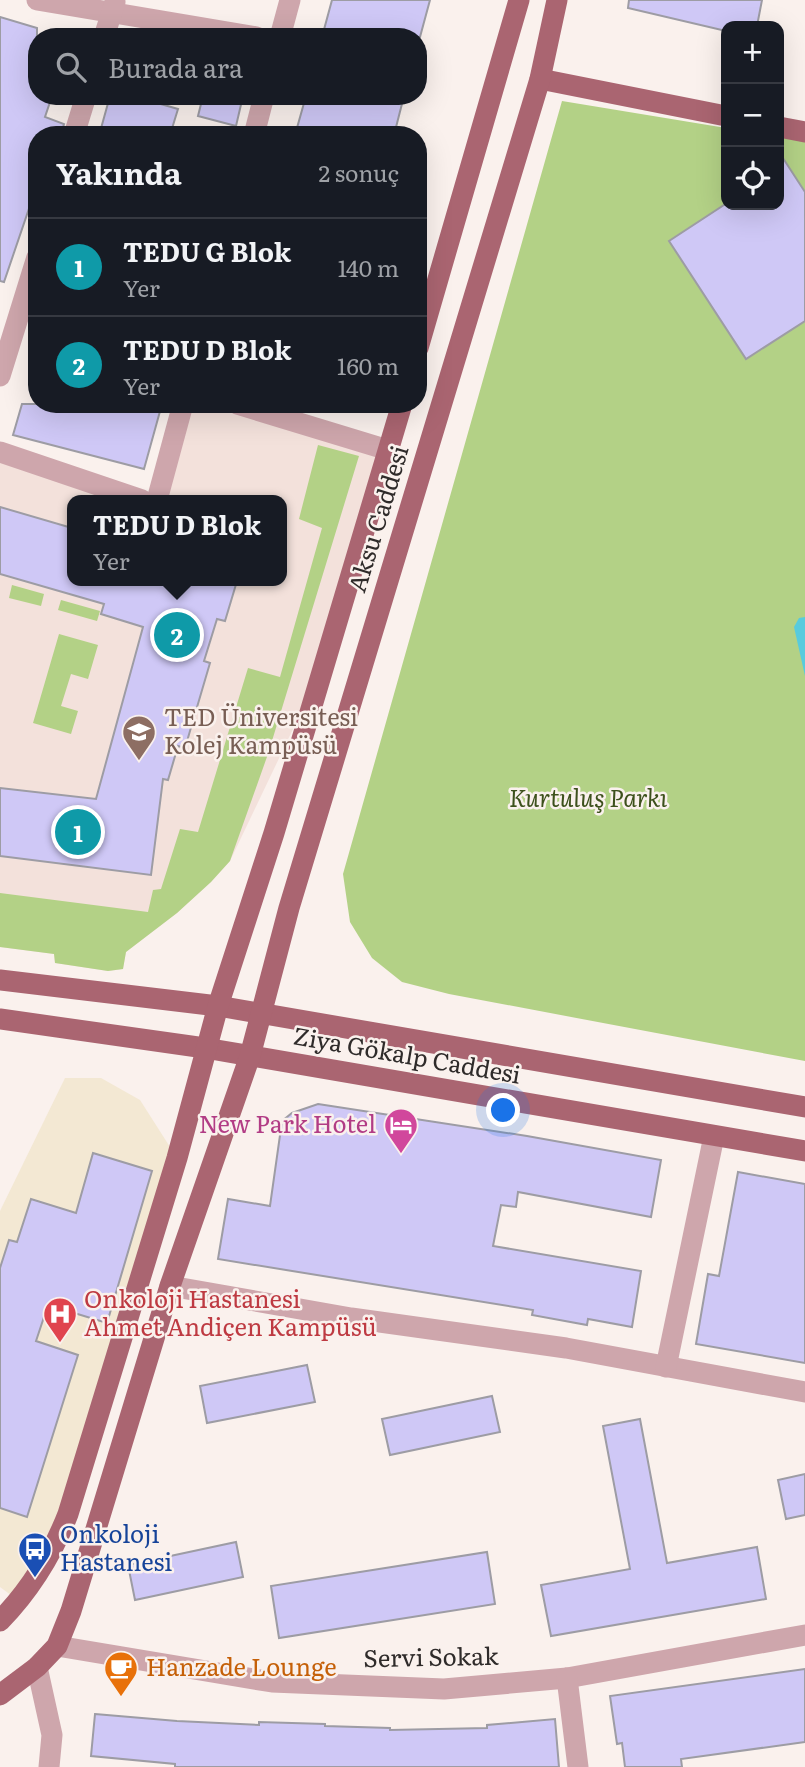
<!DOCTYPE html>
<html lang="tr">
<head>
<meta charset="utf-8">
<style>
  body { margin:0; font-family:Literata,serif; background:#242831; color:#f1f3f6 }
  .controls { position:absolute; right:21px; top:21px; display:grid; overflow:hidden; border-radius:14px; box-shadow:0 7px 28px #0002 }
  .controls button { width:63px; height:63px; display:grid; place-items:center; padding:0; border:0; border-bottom:2px solid #363941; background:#171b24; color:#f1f3f6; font:35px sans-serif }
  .you { position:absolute; left:504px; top:1111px; width:24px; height:24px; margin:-18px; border:5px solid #fff; border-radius:50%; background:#1a73e8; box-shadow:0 0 0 10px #1a73e833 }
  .badge { display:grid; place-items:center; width:46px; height:46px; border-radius:50%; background:#448b87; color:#fff; font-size:23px; font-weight:700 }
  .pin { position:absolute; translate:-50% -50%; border:4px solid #fff; box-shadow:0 2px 7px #0006 }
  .popup { position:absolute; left:67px; top:495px; width:220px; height:91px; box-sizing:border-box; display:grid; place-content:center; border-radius:14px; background:#171b24; filter:drop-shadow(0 2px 5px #0005); font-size:23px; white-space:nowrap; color:#9ea1a6 }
  .popup b { font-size:26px; color:#f1f3f6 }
  .popup::after { content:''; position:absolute; left:50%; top:100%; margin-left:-14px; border:14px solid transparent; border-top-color:#171b24 }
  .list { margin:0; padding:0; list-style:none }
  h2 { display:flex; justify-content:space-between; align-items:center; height:91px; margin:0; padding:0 28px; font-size:30px }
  h2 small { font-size:23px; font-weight:400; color:#9ea1a6 }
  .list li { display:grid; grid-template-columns:46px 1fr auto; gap:21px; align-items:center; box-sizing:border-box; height:98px; padding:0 28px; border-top:2px solid #363941 }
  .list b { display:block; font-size:26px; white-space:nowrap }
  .list p { margin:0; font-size:23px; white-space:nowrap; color:#9ea1a6 }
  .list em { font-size:23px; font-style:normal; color:#9ea1a6 }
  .icon { flex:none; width:38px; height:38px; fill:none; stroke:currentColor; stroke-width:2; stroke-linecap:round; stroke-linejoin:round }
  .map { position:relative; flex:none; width:805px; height:1767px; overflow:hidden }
  .search { position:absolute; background:#171b24; box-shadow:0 7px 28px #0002; left:28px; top:28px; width:399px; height:77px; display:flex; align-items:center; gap:18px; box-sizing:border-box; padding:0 24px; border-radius:28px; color:#9ea1a6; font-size:26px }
  .panel { position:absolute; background:#171b24; box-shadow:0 7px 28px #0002; left:28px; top:126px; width:399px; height:287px; border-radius:28px }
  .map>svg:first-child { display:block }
  .built { fill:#f3e1db }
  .medical { fill:#f3e8d3 }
  .green { fill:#b3d186 }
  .water { fill:#58cbdd }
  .building { fill:#cfc8f6; stroke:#9d9ca4; stroke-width:2 }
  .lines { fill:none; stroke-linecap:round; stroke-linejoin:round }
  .minor { stroke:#cea6ac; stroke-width:21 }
  .major { stroke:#aa6571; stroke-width:21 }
  .labels { text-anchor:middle; stroke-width:5; stroke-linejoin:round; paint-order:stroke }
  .street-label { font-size:24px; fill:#2f2b2a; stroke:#faf1ed }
  .education-label { font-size:24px; fill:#785e54; stroke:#faf1ed; text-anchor:start }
  .park-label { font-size:24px; font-style:italic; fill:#3d511c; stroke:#faf1ed }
  .hotel-label { font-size:24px; fill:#b23c85; stroke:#faf1ed; text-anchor:end }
  .health-label { font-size:24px; fill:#be3a42; stroke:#faf1ed; text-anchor:start }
  .transit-label { font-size:24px; fill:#164399; stroke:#faf1ed; text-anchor:start }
  .food-label { font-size:24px; fill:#c56008; stroke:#faf1ed; text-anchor:start }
</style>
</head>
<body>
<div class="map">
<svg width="805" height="1767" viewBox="0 0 805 1767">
  <rect width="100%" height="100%" fill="#faf1ed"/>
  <polygon class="built" points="183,404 237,404 388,450 325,662 230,861 211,882 177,913 126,952 123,969 108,971 55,963 54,954 0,947 0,452 142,500 72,500 72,581 282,581 282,500 157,500"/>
  <polygon class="medical" points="65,1078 101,1078 140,1100 177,1158 79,1477 19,1601 0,1587 0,1211"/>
  <g class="green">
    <polygon points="562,101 726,128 726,205 779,205 779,137 805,141 805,1061 449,994 402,982 372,958 350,922 343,874"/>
    <polygon points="318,445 359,456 268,754 230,861 211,882 177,913 126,952 123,969 108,971 55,963 54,954 0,947 0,893 148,912 153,890 161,889 180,829 198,832 248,668 280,677 322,528 299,519"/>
    <polygon points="12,585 44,594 41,606 9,598"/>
    <polygon points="61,600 100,611 97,621 58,610"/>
    <polygon points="59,634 98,645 88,679 71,674 61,706 78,711 71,734 33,723"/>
  </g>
  <polygon class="water" points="805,617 805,676 794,627 799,618"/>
  <g class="building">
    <polygon points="332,0 430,0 420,37 322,37"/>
    <polygon points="629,0 762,0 757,26 726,26 726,31 628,8"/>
    <polygon points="0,17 37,28 37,96 52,96 45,117 64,124 61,135 37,135 37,185 4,282 0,281"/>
    <polygon points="110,96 133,96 178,109 170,135 111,135 100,132"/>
    <polygon points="203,96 243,96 236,126 198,116"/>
    <polygon points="306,96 404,96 394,135 295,135"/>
    <polygon points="779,152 805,192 805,321 746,359 669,241 724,205 779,205"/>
    <polygon points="22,404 162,404 144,469 13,435"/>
    <polygon points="0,507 72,528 72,581 237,581 225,621 217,619 204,661 210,663 185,748 178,746 168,780 163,779 151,875 0,856 0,788 96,799 143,627 101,614 104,604 0,574"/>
    <polygon points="318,1104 527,1136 661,1160 651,1217 518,1192 516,1207 501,1205 493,1246 641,1271 632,1327 588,1319 587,1325 532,1315 533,1310 218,1259 228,1199 270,1206 282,1121 292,1113"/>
    <polygon points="93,1153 152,1171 107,1323 48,1305 36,1341 78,1355 27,1517 0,1508 0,1268 9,1240 17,1242 31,1199 76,1213"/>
    <polygon points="738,1172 805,1184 805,1363 696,1344 708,1274 719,1276"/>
    <polygon points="307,1365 315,1402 207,1423 200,1386"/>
    <polygon points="492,1396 500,1432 390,1455 382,1419"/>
    <polygon points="640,1419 667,1563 757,1547 766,1599 551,1636 541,1585 630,1569 603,1426"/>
    <polygon points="805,1474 805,1515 786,1519 778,1480"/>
    <polygon points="236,1542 243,1577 135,1600 128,1565"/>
    <polygon points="487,1552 495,1604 279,1638 271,1586"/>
    <polygon points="805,1669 805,1742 681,1759 682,1767 625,1767 622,1743 617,1744 610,1696"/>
    <polygon points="95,1714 177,1721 259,1725 259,1722 325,1724 325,1726 390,1728 390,1730 487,1728 487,1725 555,1719 559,1767 175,1767 175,1764 91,1756"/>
  </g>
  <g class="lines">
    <g class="minor">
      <polyline points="37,0 257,37"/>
      <polyline points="104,37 115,2"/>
      <polyline points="280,37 290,0"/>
      <polyline points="74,135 86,96"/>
      <polyline points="254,135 264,96"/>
      <polyline points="0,376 37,257"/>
      <polyline points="237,404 388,450"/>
      <polyline points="0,452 142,500"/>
      <polyline points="157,500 183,404"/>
      <polyline points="170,1286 351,1318 566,1348 805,1392"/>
      <polyline points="666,1367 714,1136"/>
      <polyline points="57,1646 272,1682 444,1689 567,1678 805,1635"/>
      <polyline points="37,1667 52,1735 49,1767"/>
      <polyline points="567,1678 578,1767"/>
    </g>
    <g class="major">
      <polyline points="540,79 726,116"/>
      <polyline points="779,127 805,132"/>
      <polyline points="418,348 519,0"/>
      <polyline points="0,980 218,1006 805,1107"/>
      <polyline points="0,1019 205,1048 805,1151"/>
      <path d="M0 1621C31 1589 52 1555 68 1514L177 1158 218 1006 274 833 402 404"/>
      <polyline points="0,1695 37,1667 57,1646 71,1611 170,1286 250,1056 289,908 540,79 557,0"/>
    </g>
  </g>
  <defs>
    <g id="university-pin" transform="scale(1.75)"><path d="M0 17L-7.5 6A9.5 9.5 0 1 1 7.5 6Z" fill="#8d6e63" stroke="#faf1ed"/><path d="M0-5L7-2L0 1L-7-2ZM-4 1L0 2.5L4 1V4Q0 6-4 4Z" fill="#fff"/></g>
    <g id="hotel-pin" transform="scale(1.75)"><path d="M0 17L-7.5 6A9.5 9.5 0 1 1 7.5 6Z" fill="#d1479c" stroke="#faf1ed"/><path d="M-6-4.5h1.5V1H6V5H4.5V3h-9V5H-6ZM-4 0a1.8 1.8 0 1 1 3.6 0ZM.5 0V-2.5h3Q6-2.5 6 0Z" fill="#fff"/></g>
    <g id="hospital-pin" transform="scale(1.75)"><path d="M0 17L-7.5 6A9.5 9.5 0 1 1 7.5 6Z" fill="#e0444e" stroke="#faf1ed"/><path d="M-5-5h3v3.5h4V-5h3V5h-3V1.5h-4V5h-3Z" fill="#fff"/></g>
    <g id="bus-pin" transform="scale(1.75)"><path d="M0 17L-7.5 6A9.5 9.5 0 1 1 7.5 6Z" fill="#1a4fb4" stroke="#faf1ed"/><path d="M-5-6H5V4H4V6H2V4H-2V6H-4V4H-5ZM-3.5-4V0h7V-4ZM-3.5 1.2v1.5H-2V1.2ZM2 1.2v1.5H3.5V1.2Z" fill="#fff"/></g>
    <g id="cafe-pin" transform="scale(1.75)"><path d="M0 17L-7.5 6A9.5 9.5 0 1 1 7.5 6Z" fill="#e8710a" stroke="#faf1ed"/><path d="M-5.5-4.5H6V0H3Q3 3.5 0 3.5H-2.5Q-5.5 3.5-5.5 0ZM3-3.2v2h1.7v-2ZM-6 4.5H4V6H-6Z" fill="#fff"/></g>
  </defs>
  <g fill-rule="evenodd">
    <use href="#university-pin" x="139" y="732"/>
    <use href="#hotel-pin" x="401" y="1125"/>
    <use href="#hospital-pin" x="60" y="1314"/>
    <use href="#bus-pin" x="35" y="1549"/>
    <use href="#cafe-pin" x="121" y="1668"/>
  </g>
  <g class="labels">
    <g class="street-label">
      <text transform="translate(379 519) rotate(-73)" y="8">Aksu Caddesi</text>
      <text transform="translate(407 1056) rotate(10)" y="8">Ziya Gökalp Caddesi</text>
      <text transform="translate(431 1658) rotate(-1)" y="8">Servi Sokak</text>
    </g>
    <g class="education-label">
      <text x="164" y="726">TED Üniversitesi<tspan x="164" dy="28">Kolej Kampüsü</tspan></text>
    </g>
    <g class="park-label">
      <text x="588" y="807">Kurtuluş Parkı</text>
    </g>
    <g class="hotel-label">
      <text x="376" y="1133">New Park Hotel</text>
    </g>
    <g class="health-label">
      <text x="84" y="1308">Onkoloji Hastanesi<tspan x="84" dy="28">Ahmet Andiçen Kampüsü</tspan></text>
    </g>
    <g class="transit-label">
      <text x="60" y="1543">Onkoloji<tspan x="60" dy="28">Hastanesi</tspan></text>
    </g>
    <g class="food-label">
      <text x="146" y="1676">Hanzade Lounge</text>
    </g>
  </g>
</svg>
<div class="controls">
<button>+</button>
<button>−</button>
<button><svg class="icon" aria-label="locate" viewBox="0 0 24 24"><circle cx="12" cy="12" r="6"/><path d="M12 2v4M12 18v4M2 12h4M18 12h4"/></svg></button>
</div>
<div class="you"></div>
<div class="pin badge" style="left:78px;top:832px;background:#0f9aa8">1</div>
<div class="pin badge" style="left:177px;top:635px;background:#0f9aa8">2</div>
<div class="popup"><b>TEDU D Blok</b>Yer</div>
<div class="search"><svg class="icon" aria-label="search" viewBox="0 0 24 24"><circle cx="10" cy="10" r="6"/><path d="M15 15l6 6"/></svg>Burada ara</div>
<section class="panel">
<h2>Yakında<small>2 sonuç</small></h2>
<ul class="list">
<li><span class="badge" style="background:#0f9aa8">1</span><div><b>TEDU G Blok</b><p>Yer</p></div><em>140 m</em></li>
<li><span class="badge" style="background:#0f9aa8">2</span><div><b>TEDU D Blok</b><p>Yer</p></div><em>160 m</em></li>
</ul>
</section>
</div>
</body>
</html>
